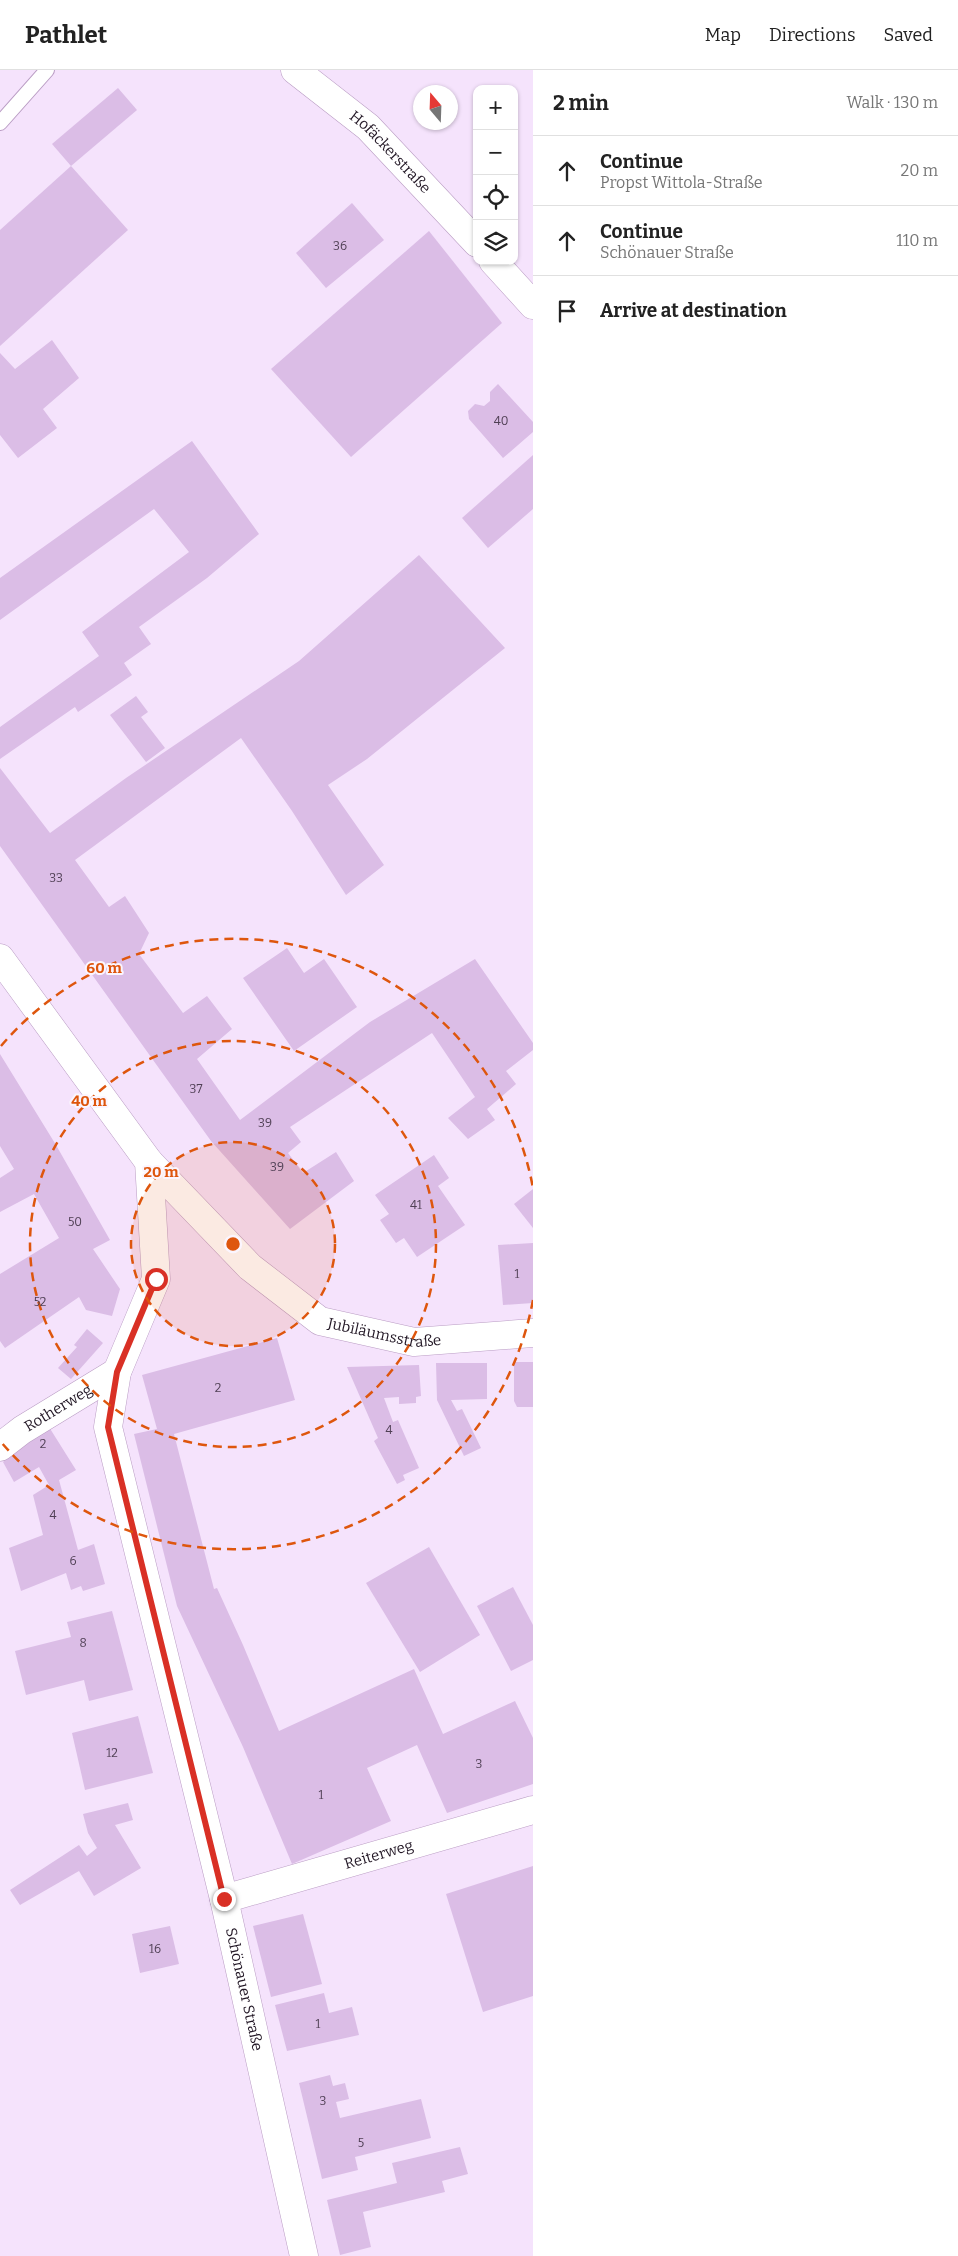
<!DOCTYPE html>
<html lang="en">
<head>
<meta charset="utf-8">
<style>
  body { margin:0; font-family:Bitter,serif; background:#f2f2f2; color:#222 }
  .controls { position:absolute; right:15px; top:15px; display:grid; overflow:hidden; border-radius:10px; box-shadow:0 1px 4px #0004 }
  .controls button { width:45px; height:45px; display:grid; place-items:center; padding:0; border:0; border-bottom:1px solid #e0e0e0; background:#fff; color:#222; font:25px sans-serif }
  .compass { position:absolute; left:413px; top:15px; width:45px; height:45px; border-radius:50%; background:#fff; box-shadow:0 1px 4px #0004; rotate:341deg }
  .stop { position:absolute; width:15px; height:15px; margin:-11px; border:4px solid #d93025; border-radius:50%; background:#fff }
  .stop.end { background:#d93025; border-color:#fff; box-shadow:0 1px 5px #0008 }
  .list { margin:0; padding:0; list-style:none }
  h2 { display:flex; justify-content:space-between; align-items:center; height:65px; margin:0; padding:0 20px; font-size:21px }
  h2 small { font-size:16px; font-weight:400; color:#767676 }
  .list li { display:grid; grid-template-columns:32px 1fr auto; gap:15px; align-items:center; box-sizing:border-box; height:70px; padding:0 20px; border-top:1px solid #e0e0e0 }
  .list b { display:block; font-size:19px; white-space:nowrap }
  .list p { margin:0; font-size:16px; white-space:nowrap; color:#767676 }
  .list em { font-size:16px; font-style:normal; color:#767676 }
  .icon { flex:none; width:28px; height:28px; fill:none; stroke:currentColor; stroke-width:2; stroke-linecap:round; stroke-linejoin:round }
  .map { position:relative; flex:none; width:533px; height:2186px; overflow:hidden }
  header { display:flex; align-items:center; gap:30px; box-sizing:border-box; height:70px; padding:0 25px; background:#fff; border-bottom:1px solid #e0e0e0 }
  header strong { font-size:24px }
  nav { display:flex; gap:28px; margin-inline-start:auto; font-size:18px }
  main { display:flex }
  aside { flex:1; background:#fff }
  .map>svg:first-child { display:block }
  .building { fill:#dbbde6 }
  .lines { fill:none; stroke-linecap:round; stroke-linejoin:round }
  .service-casing { stroke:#ba9dc4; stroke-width:16 }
  .minor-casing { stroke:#ba9dc4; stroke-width:29 }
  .tertiary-casing { stroke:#ba9dc4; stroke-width:29 }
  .service { stroke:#fff; stroke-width:14 }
  .minor { stroke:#fff; stroke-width:28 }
  .tertiary { stroke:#fff; stroke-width:28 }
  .route { stroke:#d93025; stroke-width:6 }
  .ring { fill:none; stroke:#de560d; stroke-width:2.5; stroke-dasharray:9 6 }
  .labels { text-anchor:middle; stroke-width:4; stroke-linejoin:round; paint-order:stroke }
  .number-label { font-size:12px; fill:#504055 }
  .street-label { font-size:15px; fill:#221725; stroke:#fbf5fe }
  .centre { fill:#de560d; stroke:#fbf5fe; stroke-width:2.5 }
  .ring-label { font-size:15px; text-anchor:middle; font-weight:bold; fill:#de560d; stroke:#fbf5fe; stroke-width:4; stroke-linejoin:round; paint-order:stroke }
</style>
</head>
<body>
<header>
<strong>Pathlet</strong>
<nav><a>Map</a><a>Directions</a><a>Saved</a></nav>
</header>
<main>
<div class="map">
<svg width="533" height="2186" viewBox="0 0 533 2186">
  <rect width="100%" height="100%" fill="#f5e3fc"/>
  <g class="building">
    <polygon points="118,18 137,40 71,96 52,74"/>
    <polygon points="71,96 128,160 0,276 0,160"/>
    <polygon points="352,133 384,170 326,218 296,183"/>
    <polygon points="429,161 502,253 351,387 271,299"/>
    <polygon points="52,270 79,308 43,339 57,358 18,388 0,365 0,283 15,299"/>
    <polygon points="498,314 533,352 533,362 503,388 469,349 468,341 475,334 484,336 490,331 490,322"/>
    <polygon points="192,371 259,464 207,508 139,557 151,574 124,593 132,605 78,642 75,637 0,689 0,657 99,586 82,562 189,482 154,439 0,550 0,508"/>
    <polygon points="533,385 533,439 488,478 462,448"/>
    <polygon points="419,485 505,578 367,689 328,715 384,795 346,825 292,741 241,668 75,790 109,837 125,826 149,863 139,884 183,943 207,926 232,959 197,989 240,1050 370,952 475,889 533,973 533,980 506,1001 516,1014 487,1039 495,1050 468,1069 448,1048 475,1027 432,963 290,1057 301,1072 288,1083 303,1103 336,1082 354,1111 290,1159 211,1071 0,776 0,698 50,763 126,708 299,591"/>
    <polygon points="136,626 148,642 141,647 165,678 146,692 110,645"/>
    <polygon points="287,878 304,903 324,889 357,937 294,981 243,908"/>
    <polygon points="0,984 56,1075 110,1170 93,1179 120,1219 112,1246 86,1240 79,1227 5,1278 0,1271 0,1204 59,1168 34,1124 0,1142 0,1108 14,1099 0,1076"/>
    <polygon points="434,1085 449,1108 438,1116 465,1155 417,1187 404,1168 396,1173 380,1150 389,1144 375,1125"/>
    <polygon points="533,1119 533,1158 514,1134"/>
    <polygon points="533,1173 533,1233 503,1235 498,1175"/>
    <polygon points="87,1259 103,1273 71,1309 58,1298 77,1277 74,1275"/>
    <polygon points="277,1268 295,1330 174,1364 214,1519 217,1518 243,1575 279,1661 414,1599 443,1664 515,1631 533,1668 533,1714 447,1743 417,1675 367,1698 391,1751 292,1794 243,1677 177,1536 134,1364 157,1359 142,1305"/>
    <polygon points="514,1292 533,1292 533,1337 517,1337 514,1331"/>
    <polygon points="436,1293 487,1293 487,1329 451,1330 457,1341 462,1339 481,1378 464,1386 437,1330"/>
    <polygon points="419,1295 421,1326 416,1327 416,1333 399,1334 399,1327 384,1328 393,1352 398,1350 419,1398 403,1405 405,1410 397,1414 374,1371 378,1368 347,1297"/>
    <polygon points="49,1357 76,1400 59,1410 78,1480 94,1474 105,1514 83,1521 81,1516 71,1520 66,1503 21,1521 9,1478 43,1465 33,1425 49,1415 39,1397 14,1412 3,1392"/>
    <polygon points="429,1477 480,1565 420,1602 366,1513"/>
    <polygon points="513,1517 533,1555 533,1590 511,1601 477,1536"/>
    <polygon points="112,1541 133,1620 89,1631 84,1610 26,1625 15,1581 71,1567 67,1552"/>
    <polygon points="138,1646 153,1703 85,1720 72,1663"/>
    <polygon points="128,1733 133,1750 115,1755 141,1798 94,1826 79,1801 20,1835 10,1820 79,1775 87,1786 97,1778 88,1763 83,1744"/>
    <polygon points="533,1796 533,1926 483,1942 446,1824"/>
    <polygon points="303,1844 322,1914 271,1927 253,1856"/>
    <polygon points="170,1856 179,1894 140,1903 132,1864"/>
    <polygon points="324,1923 329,1943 352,1937 359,1965 287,1981 275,1935"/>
    <polygon points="330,2005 333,2016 345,2013 349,2029 336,2032 340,2048 421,2029 431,2068 355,2087 358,2100 322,2109 299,2013"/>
    <polygon points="460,2077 468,2104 442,2111 445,2122 363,2142 371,2177 340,2185 327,2130 397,2113 392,2093"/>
  </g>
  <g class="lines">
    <g class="service-casing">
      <polyline id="service" points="0,53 47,0"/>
    </g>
    <g class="minor-casing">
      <g id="minor">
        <path id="s1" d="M295 0 368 57 477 173"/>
        <polyline points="493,191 533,235"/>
        <path id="s2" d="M149 1092 250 1197 320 1251 414 1272 533 1263"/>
        <path id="s3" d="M0 1377 22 1360 117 1302"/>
        <path id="s4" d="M224 1829 533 1740"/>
      </g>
    </g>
    <g class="tertiary-casing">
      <g id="tertiary">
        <path id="s5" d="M0 888 149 1092 156 1209 117 1302 108 1357 224 1829 304 2186"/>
      </g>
    </g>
    <use href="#service" class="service"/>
    <use href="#minor" class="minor"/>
    <use href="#tertiary" class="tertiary"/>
  </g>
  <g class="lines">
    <polyline class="route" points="156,1209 117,1302 108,1357 224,1829"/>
  </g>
  <circle cx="233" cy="1174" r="102" fill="#de560d" fill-opacity=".12"/>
  <g class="ring">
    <circle cx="233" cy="1174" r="102"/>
    <circle cx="233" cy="1174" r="203"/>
    <path d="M533 1230A305 305 0 0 1 1 1372M1 976A305 305 0 0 1 533 1118"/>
  </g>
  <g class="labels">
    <g class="number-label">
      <text x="340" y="180">36</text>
      <text x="501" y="355">40</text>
      <text x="56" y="812">33</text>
      <text x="196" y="1023">37</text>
      <text x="265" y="1057">39</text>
      <text x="277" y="1101">39</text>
      <text x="416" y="1139">41</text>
      <text x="75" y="1156">50</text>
      <text x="517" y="1208">1</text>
      <text x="40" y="1236">52</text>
      <text x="218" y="1322">2</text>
      <text x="389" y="1364">4</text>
      <text x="43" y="1378">2</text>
      <text x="53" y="1449">4</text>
      <text x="73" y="1495">6</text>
      <text x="83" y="1577">8</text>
      <text x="112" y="1687">12</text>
      <text x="479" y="1698">3</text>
      <text x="321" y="1729">1</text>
      <text x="155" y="1883">16</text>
      <text x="318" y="1958">1</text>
      <text x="323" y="2035">3</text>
      <text x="361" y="2077">5</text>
    </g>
    <g class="street-label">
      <text dy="5" stroke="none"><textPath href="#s1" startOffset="126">Hofäckerstraße</textPath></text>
      <text dy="5" stroke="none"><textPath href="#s2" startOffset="300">Jubiläumsstraße</textPath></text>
      <text dy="5" stroke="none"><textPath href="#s3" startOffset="70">Rotherweg</textPath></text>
      <text dy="5" stroke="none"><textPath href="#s4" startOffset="161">Reiterweg</textPath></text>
      <text dy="5" stroke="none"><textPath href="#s5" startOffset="1105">Schönauer Straße</textPath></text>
    </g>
  </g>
  <circle cx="233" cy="1174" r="8" class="centre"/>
  <g class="ring-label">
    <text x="104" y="903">60 m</text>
    <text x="89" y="1036">40 m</text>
    <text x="161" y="1107">20 m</text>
  </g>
</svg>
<div class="controls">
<button>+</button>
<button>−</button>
<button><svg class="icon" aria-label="locate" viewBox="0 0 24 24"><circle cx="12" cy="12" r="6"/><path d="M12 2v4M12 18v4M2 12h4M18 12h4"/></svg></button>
<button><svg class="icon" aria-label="layers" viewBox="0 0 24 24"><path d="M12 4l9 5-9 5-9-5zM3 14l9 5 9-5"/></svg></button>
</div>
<svg class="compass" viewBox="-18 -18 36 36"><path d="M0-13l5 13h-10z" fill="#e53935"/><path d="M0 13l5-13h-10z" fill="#767676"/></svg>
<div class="stop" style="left:156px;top:1209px"></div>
<div class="stop end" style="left:224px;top:1829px"></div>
</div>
<aside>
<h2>2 min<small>Walk · 130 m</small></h2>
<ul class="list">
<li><svg class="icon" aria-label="ahead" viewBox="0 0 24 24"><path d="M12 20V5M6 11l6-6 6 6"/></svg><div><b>Continue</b><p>Propst Wittola-Straße</p></div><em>20 m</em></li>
<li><svg class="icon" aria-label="ahead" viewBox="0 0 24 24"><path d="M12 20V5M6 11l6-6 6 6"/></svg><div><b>Continue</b><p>Schönauer Straße</p></div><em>110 m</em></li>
<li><svg class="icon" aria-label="arrive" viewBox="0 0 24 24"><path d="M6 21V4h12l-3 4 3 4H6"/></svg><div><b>Arrive at destination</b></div></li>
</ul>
</aside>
</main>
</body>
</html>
